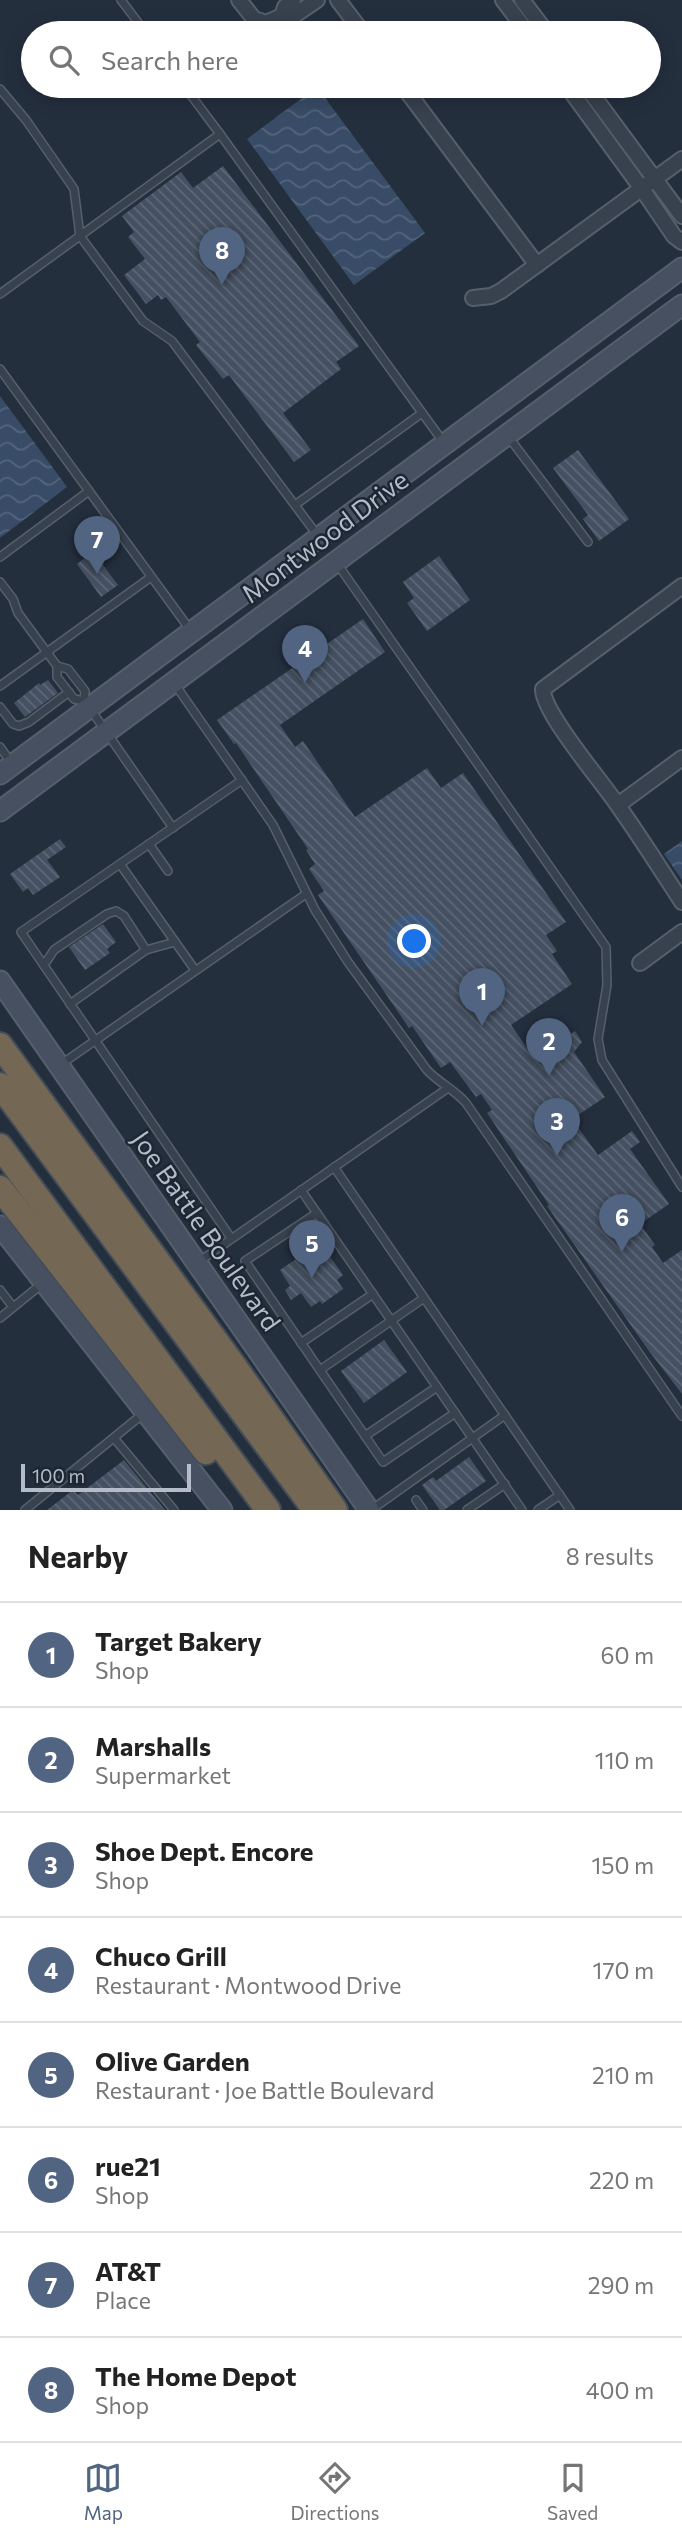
<!DOCTYPE html>
<html lang="en">
<head>
<meta charset="utf-8">
<style>
  body { margin:0; font-family:Commissioner,sans-serif; background:#f2f2f2; color:#222 }
  .scale { position:absolute; left:21px; bottom:18px; width:170px; box-sizing:border-box; padding-left:7px; border:4px solid #b4bcc9; border-top:0; font-size:19px; line-height:24px; white-space:nowrap; color:#b4bcc9; -webkit-text-stroke:5px #1d2633; paint-order:stroke }
  .you { position:absolute; left:415px; top:942px; width:24px; height:24px; margin:-18px; border:5px solid #fff; border-radius:50%; background:#1a73e8; box-shadow:0 0 0 10px #1a73e833 }
  .badge { display:grid; place-items:center; width:46px; height:46px; border-radius:50%; background:#516482; color:#fff; font-size:23px; font-weight:700 }
  .pin { position:absolute; translate:-50% -58px; filter:drop-shadow(0 2px 4px #0008) }
  .pin::after { content:''; position:absolute; top:37px; width:24px; height:21px; background:inherit; clip-path:polygon(0 0,100% 0,50% 100%) }
  .list { margin:0; padding:0; list-style:none }
  h2 { display:flex; justify-content:space-between; align-items:center; height:91px; margin:0; padding:0 28px; font-size:30px }
  h2 small { font-size:23px; font-weight:400; color:#767676 }
  .list li { display:grid; grid-template-columns:46px 1fr auto; gap:21px; align-items:center; box-sizing:border-box; height:105px; padding:0 28px; border-top:2px solid #e0e0e0 }
  .list b { display:block; font-size:26px; white-space:nowrap }
  .list p { margin:0; font-size:23px; white-space:nowrap; color:#767676 }
  .list em { font-size:23px; font-style:normal; color:#767676 }
  .icon { flex:none; width:38px; height:38px; fill:none; stroke:currentColor; stroke-width:2; stroke-linecap:round; stroke-linejoin:round }
  .map { position:relative; flex:none; width:682px; height:1510px; overflow:hidden }
  .search { position:absolute; background:#fff; box-shadow:0 4px 18px #0003; left:21px; right:21px; top:21px; height:77px; display:flex; align-items:center; gap:18px; box-sizing:border-box; padding:0 24px; border-radius:38px; color:#767676; font-size:26px }
  .sheet { height:931px; background:#fff }
  nav { display:flex; justify-content:space-around; align-items:center; box-sizing:border-box; height:98px; border-top:2px solid #e0e0e0; background:#fff; font-size:19px; color:#767676 }
  nav a { display:grid; justify-items:center; gap:4px }
  nav .on { color:#516482 }
  .map>svg:first-child { display:block }
  .water { fill:url(#water-waves) }
  .building { fill:url(#building-back-hatch) }
  .lines { fill:none; stroke-linecap:round; stroke-linejoin:round }
  .lane-casing { stroke:#565f6c; stroke-width:10 }
  .street-casing { stroke:#565f6c; stroke-width:18 }
  .secondary-casing { stroke:#565f6c; stroke-width:23 }
  .highway-casing { stroke:#434c59; stroke-width:28 }
  .lane { stroke:#38414e; stroke-width:7 }
  .street { stroke:#38414e; stroke-width:14 }
  .secondary { stroke:#465061; stroke-width:19 }
  .highway { stroke:#746855; stroke-width:24 }
  .labels { text-anchor:middle; stroke-width:5; stroke-linejoin:round; paint-order:stroke }
  .street-label { font-size:26px; fill:#b4bcc9; stroke:#1d2633 }
</style>
</head>
<body>
<div class="map">
<svg width="682" height="1510" viewBox="0 0 682 1510">
  <defs>
    <pattern id="water-waves" width="16" height="10" patternUnits="userSpaceOnUse" patternTransform="scale(1.75)"><rect width="16" height="10" fill="#394c67"/><path d="M0 5q4-4 8 0t8 0" fill="none" stroke="#53647b"/></pattern>
    <pattern id="building-back-hatch" width="6" height="6" patternUnits="userSpaceOnUse" patternTransform="scale(1.75)"><rect width="6" height="6" fill="#455162"/><path d="M-1 5l2 2M0 0l6 6M5-1l2 2" fill="none" stroke="#5d6877"/></pattern>
  </defs>
  <rect width="100%" height="100%" fill="#242f3e"/>
  <g class="water">
    <polygon points="317,87 425,233 354,285 247,139"/>
    <polygon points="0,396 67,487 0,538"/>
    <polygon points="682,841 682,880 664,854"/>
  </g>
  <g class="building">
    <polygon points="223,166 359,346 336,362 341,369 283,413 311,450 294,462 229,375 223,379 196,345 200,342 166,297 161,300 158,295 146,304 124,275 145,259 128,237 134,232 122,216 181,172 193,188"/>
    <polygon points="578,450 629,519 599,541 583,519 588,515 553,468"/>
    <polygon points="93,552 118,585 101,597 77,564"/>
    <polygon points="439,556 470,600 427,631 407,603 414,598 403,582"/>
    <polygon points="363,619 385,652 280,725 295,747 303,741 355,817 427,768 441,788 463,773 566,922 546,935 557,951 552,954 572,984 511,1025 534,1058 575,1031 582,1042 574,1052 605,1097 572,1119 598,1155 632,1131 640,1142 630,1149 669,1204 640,1224 655,1245 652,1247 663,1263 682,1250 682,1394 649,1351 547,1206 549,1205 487,1113 492,1110 481,1094 476,1097 450,1062 441,1068 412,1026 409,1028 318,895 324,891 309,869 315,864 306,850 308,849 236,743 234,744 217,720"/>
    <polygon points="48,680 58,693 25,717 14,703 39,683 40,685"/>
    <polygon points="60,839 66,847 47,860 60,877 33,895 28,888 23,892 10,874"/>
    <polygon points="103,924 116,942 107,949 110,953 85,970 69,947"/>
    <polygon points="315,1246 319,1251 324,1248 343,1275 337,1280 343,1289 322,1304 320,1301 311,1307 301,1293 291,1300 285,1290 290,1286 280,1270"/>
    <polygon points="384,1340 407,1372 364,1403 341,1371"/>
    <polygon points="469,1457 486,1481 444,1510 440,1510 422,1485 433,1477 436,1481"/>
    <polygon points="124,1460 165,1510 47,1510 73,1490 78,1495"/>
  </g>
  <g class="lines">
    <g class="lane-casing">
      <g id="lane">
        <polyline points="121,0 146,33"/>
        <polyline points="184,86 220,134"/>
        <polyline points="0,89 26,120 74,189 80,236 143,321 172,341 318,536"/>
        <polyline points="0,294 220,134 444,443"/>
        <polyline points="0,369 191,631"/>
        <polyline points="507,435 588,542"/>
        <polyline points="295,505 422,413"/>
        <polyline points="0,557 89,491"/>
        <polyline points="336,562 606,947 607,985 598,1039 602,1060 682,1187"/>
        <polyline points="0,582 13,599 18,613 57,666 57,677 74,699 84,701 85,691 68,669 57,666"/>
        <path d="M174 683 273 825 315 910 348 962 427 1070C439 1083 455 1090 466 1103L682 1416"/>
        <polyline points="0,686 151,577"/>
        <polyline points="0,707 13,724 19,726 29,722 69,692"/>
        <polyline points="91,710 173,828"/>
        <polyline points="0,747 12,764"/>
        <polyline points="149,844 168,871"/>
        <polyline points="120,864 195,970"/>
        <polyline points="44,965 54,950 107,914 116,911 124,916 146,950"/>
        <polyline points="70,1004 146,950 175,942"/>
        <polyline points="60,1065 306,894"/>
        <polyline points="334,1167 570,1510"/>
        <polyline points="301,1190 522,1510"/>
        <polyline points="317,1213 245,1261 383,1462 455,1413"/>
        <polyline points="231,1238 21,932 242,780"/>
        <polyline points="197,1263 448,1088"/>
        <polyline points="0,1290 13,1307"/>
        <polyline points="0,1318 43,1283"/>
        <polyline points="301,1343 373,1294"/>
        <polyline points="320,1370 424,1298"/>
        <polyline points="365,1436 437,1387"/>
        <polyline points="114,1438 174,1510"/>
        <polyline points="416,1500 423,1510"/>
        <polyline points="25,1510 144,1413"/>
        <polyline points="371,1510 505,1415"/>
        <polyline points="467,1510 505,1484"/>
        <polyline points="538,1510 560,1495"/>
      </g>
    </g>
    <g class="street-casing">
      <g id="street">
        <polyline points="239,0 254,19 266,23 282,16"/>
        <polyline points="338,0 363,33"/>
        <polyline points="503,0 528,33"/>
        <polyline points="522,0 547,33"/>
        <polyline points="282,16 292,17 317,0"/>
        <polyline points="282,16 285,7 293,0"/>
        <polyline points="403,86 537,265"/>
        <polyline points="567,86 642,189 674,236 682,242"/>
        <polyline points="586,86 682,216"/>
        <polyline points="473,298 491,296 501,291 682,159"/>
        <path d="M682 586 543 689C542 712 604 784 619 807 641 838 661 870 682 902"/>
        <polyline points="618,805 682,758"/>
        <polyline points="640,963 682,932"/>
      </g>
    </g>
    <g class="secondary-casing">
      <g id="secondary">
        <polyline points="0,774 682,268"/>
        <polyline points="0,811 682,305"/>
        <polyline points="0,981 369,1510"/>
        <polyline points="0,1226 222,1510"/>
      </g>
    </g>
    <g class="highway-casing">
      <g id="highway">
        <polyline points="0,1045 235,1367 335,1510"/>
        <polyline points="0,1085 315,1510"/>
        <polyline points="0,1146 268,1510"/>
        <polyline points="0,1188 206,1452"/>
      </g>
    </g>
    <use href="#lane" class="lane"/>
    <use href="#street" class="street"/>
    <use href="#secondary" class="secondary"/>
    <use href="#highway" class="highway"/>
  </g>
  <g class="labels">
    <g class="street-label">
      <text transform="translate(325 537) rotate(-37)" y="9">Montwood Drive</text>
      <text transform="translate(206 1231) rotate(55)" y="9">Joe Battle Boulevard</text>
    </g>
  </g>
</svg>
<div class="scale">100 m</div>
<div class="you"></div>
<div class="pin badge" style="left:482px;top:1026px">1</div>
<div class="pin badge" style="left:549px;top:1076px">2</div>
<div class="pin badge" style="left:557px;top:1156px">3</div>
<div class="pin badge" style="left:305px;top:683px">4</div>
<div class="pin badge" style="left:312px;top:1278px">5</div>
<div class="pin badge" style="left:622px;top:1252px">6</div>
<div class="pin badge" style="left:97px;top:574px">7</div>
<div class="pin badge" style="left:222px;top:285px">8</div>
<div class="search"><svg class="icon" aria-label="search" viewBox="0 0 24 24"><circle cx="10" cy="10" r="6"/><path d="M15 15l6 6"/></svg>Search here</div>
</div>
<section class="sheet">
<h2>Nearby<small>8 results</small></h2>
<ul class="list">
<li><span class="badge">1</span><div><b>Target Bakery</b><p>Shop</p></div><em>60 m</em></li>
<li><span class="badge">2</span><div><b>Marshalls</b><p>Supermarket</p></div><em>110 m</em></li>
<li><span class="badge">3</span><div><b>Shoe Dept. Encore</b><p>Shop</p></div><em>150 m</em></li>
<li><span class="badge">4</span><div><b>Chuco Grill</b><p>Restaurant · Montwood Drive</p></div><em>170 m</em></li>
<li><span class="badge">5</span><div><b>Olive Garden</b><p>Restaurant · Joe Battle Boulevard</p></div><em>210 m</em></li>
<li><span class="badge">6</span><div><b>rue21</b><p>Shop</p></div><em>220 m</em></li>
<li><span class="badge">7</span><div><b>AT&amp;T</b><p>Place</p></div><em>290 m</em></li>
<li><span class="badge">8</span><div><b>The Home Depot</b><p>Shop</p></div><em>400 m</em></li>
</ul>
</section>
<nav>
<a class="on"><svg class="icon" aria-label="map" viewBox="0 0 24 24"><path d="M3 6l6-2 6 2 6-2v14l-6 2-6-2-6 2zM9 4v14M15 6v14"/></svg>Map</a>
<a><svg class="icon" aria-label="directions" viewBox="0 0 24 24"><path d="M12 3l9 9-9 9-9-9zM9 14v-3h6M13 9l2 2-2 2"/></svg>Directions</a>
<a><svg class="icon" aria-label="saved" viewBox="0 0 24 24"><path d="M7 4h10v16l-5-4-5 4z"/></svg>Saved</a>
</nav>
</body>
</html>
